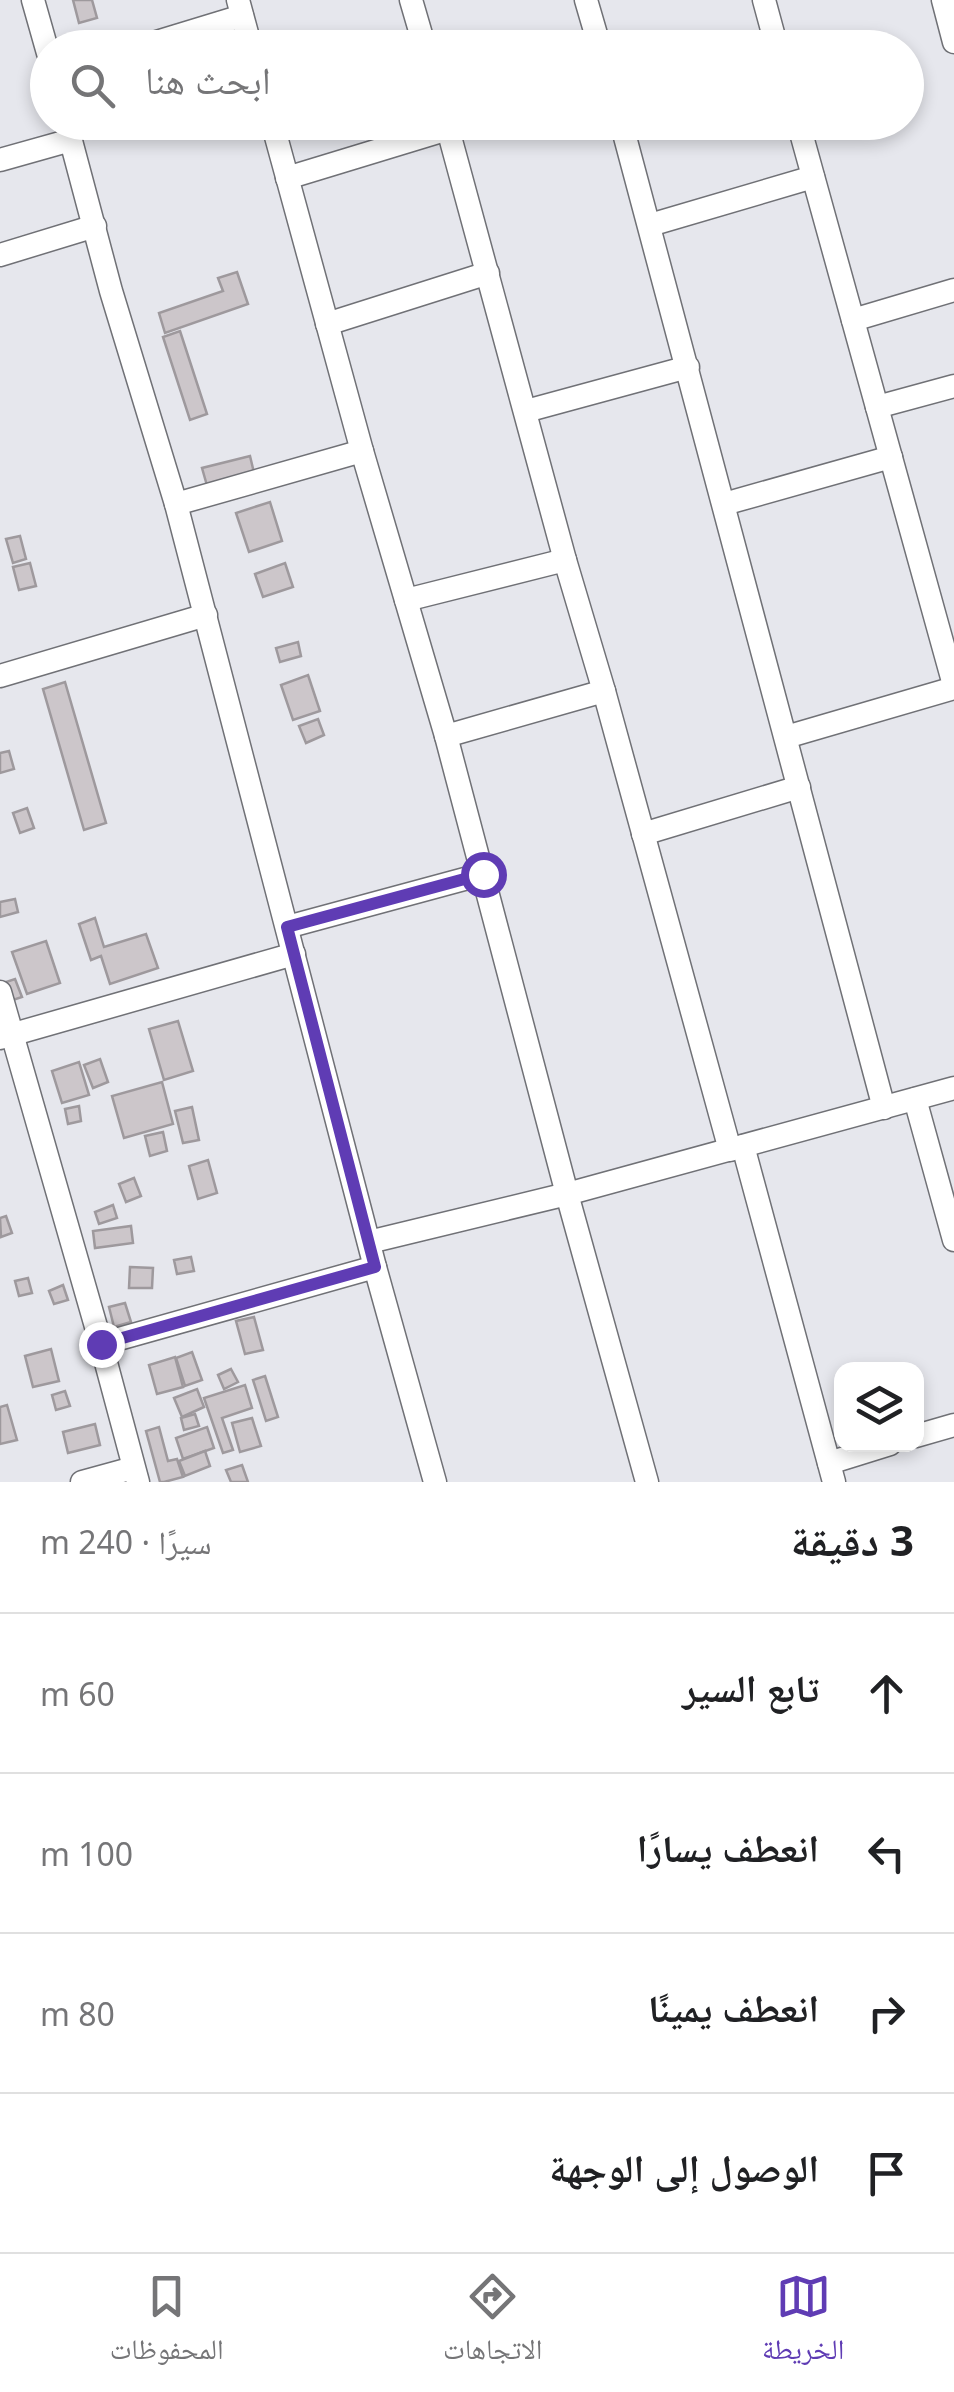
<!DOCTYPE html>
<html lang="ar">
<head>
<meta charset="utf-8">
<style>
  body { margin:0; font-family:"Noto Sans","Noto Naskh Arabic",sans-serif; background:#f6f6f6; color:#202124; direction:rtl }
  .controls { position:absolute; right:30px; bottom:30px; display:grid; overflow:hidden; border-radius:20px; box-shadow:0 5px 15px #0003 }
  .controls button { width:90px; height:90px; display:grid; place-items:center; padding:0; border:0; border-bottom:2px solid #e0e0e0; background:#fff; color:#202124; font:50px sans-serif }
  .stop { position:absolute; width:30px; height:30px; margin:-22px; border:8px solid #5f3cb4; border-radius:50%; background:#fff }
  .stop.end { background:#5f3cb4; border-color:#fff; box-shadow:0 2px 10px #0008 }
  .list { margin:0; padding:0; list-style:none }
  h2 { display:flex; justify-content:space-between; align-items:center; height:130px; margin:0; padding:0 40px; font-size:42px }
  h2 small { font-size:32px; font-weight:400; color:#757577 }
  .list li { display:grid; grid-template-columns:65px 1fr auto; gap:30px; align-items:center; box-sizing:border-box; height:160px; padding:0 40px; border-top:2px solid #e0e0e0 }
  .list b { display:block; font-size:38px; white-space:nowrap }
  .list em { font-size:32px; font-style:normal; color:#757577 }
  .icon { flex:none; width:55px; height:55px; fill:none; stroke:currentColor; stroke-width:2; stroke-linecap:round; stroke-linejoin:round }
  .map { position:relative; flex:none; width:954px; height:1482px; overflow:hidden; direction:ltr }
  .search { position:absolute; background:#fff; box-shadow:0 5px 15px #0003; left:30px; right:30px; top:30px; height:110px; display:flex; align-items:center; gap:25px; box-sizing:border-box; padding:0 35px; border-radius:55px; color:#757577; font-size:38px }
  .sheet { height:770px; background:#fff }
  nav { display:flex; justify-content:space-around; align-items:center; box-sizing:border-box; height:140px; border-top:2px solid #e0e0e0; background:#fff; font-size:28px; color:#757577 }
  nav a { display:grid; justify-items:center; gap:5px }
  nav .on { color:#5f3cb4 }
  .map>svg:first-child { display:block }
  .building { fill:#ccc6ca; stroke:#9e999d; stroke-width:2.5 }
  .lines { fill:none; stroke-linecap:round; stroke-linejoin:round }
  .minor-casing { stroke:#707176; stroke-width:25 }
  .minor { stroke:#fff; stroke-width:22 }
  .route { stroke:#5f3cb4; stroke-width:12 }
</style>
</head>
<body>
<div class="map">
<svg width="954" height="1482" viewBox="0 0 954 1482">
  <rect width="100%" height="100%" fill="#e6e7ed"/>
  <g class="building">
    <polygon points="73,0 92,0 97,18 79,23"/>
    <polygon points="237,272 248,304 165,333 159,313 223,291 218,278"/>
    <polygon points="180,331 207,414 190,420 163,337"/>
    <polygon points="250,456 255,477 208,489 202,468"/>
    <polygon points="270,502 282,541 249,552 236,513"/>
    <polygon points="20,536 26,559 13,563 6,539"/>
    <polygon points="30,563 36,586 19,590 13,567"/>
    <polygon points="285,563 293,587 263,597 255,574"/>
    <polygon points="298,642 301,656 280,662 276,648"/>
    <polygon points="308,675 320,711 293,720 281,685"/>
    <polygon points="65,682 106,823 84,830 43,689"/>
    <polygon points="318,719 324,735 306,743 299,726"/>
    <polygon points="9,751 14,769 0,773 0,753"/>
    <polygon points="27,808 34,828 20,833 13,813"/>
    <polygon points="15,899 18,912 0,917 0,902"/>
    <polygon points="95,918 104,947 146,934 158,968 110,984 101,956 91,960 79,924"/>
    <polygon points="46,941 60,983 27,994 12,952"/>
    <polygon points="15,979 22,997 10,1001 3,983"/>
    <polygon points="178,1021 193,1071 164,1080 149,1029"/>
    <polygon points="100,1059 108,1082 93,1088 84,1065"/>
    <polygon points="79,1062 89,1095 62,1103 52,1071"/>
    <polygon points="162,1082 173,1124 124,1138 112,1096"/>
    <polygon points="79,1106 81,1121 68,1124 65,1109"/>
    <polygon points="192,1107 199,1140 183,1143 175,1111"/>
    <polygon points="163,1132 167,1151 150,1156 145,1136"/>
    <polygon points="208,1160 217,1193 198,1199 189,1166"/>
    <polygon points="134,1178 141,1196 126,1202 119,1184"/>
    <polygon points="113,1205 117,1218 99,1224 95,1212"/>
    <polygon points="6,1216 12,1233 1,1237 0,1218"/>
    <polygon points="131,1226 133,1243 95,1248 93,1231"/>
    <polygon points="191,1257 194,1271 177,1274 174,1260"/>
    <polygon points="130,1267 153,1268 152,1288 129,1288"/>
    <polygon points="28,1278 32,1293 19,1296 15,1281"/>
    <polygon points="63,1285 68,1300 54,1304 49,1291"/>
    <polygon points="125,1303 131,1322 114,1327 109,1307"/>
    <polygon points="254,1317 263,1350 245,1354 236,1321"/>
    <polygon points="51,1349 59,1381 33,1387 25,1356"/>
    <polygon points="192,1352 202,1380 185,1386 176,1358"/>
    <polygon points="175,1357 183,1387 157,1394 149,1365"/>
    <polygon points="231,1369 238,1382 224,1389 218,1375"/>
    <polygon points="265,1376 278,1417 266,1421 253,1380"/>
    <polygon points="245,1385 252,1408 222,1418 233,1450 223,1453 204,1398"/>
    <polygon points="197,1389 204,1407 182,1417 174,1398"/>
    <polygon points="65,1391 70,1406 56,1410 52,1395"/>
    <polygon points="7,1405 17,1440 0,1444 0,1407"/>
    <polygon points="195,1414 199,1426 184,1430 181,1418"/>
    <polygon points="252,1418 261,1446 240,1452 232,1423"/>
    <polygon points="95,1424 100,1445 68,1453 63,1432"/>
    <polygon points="159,1427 168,1461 177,1459 183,1477 164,1482 160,1482 146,1431"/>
    <polygon points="207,1427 214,1448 183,1459 176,1438"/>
    <polygon points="205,1451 210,1466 185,1476 179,1461"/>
    <polygon points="242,1465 248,1482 231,1482 226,1470"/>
  </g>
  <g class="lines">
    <g class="minor-casing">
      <g id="minor">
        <polyline points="33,0 48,53"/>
        <polyline points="238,0 251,48"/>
        <polyline points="411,0 425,48"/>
        <polyline points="586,0 600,48"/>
        <polyline points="764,0 777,48"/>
        <polyline points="943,0 954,42"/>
        <polyline points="137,48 242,16"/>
        <polyline points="66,122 111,291 176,504 375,1267 435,1482"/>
        <polyline points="272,122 362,451 446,736 567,1194 647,1482"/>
        <polyline points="446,122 565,560 604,691 730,1150"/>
        <polyline points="621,122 884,1108"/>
        <polyline points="798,122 954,685"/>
        <polyline points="0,160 71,140"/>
        <polyline points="287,178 448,129"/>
        <polyline points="650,225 813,177"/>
        <polyline points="0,255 95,226"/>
        <polyline points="853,320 954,290"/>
        <polyline points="327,324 488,273"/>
        <polyline points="877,407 954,386"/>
        <polyline points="526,411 688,367"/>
        <polyline points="176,504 362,451"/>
        <polyline points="724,504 891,457"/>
        <polyline points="406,600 565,560"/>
        <polyline points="0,676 206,615"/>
        <polyline points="446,736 604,691"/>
        <polyline points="786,737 954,688"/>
        <polyline points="643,834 799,787"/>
        <polyline points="287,927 483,874"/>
        <polyline points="0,992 101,1344 138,1482"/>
        <polyline points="0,1038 294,954"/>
        <polyline points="915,1099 954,1240"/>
        <polyline points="743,1146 834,1482"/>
        <polyline points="369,1242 567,1194 954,1088"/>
        <polyline points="101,1344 375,1267"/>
        <polyline points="916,1436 954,1425"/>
        <polyline points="829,1463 890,1444"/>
        <polyline points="82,1482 133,1468"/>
      </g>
    </g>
    <use href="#minor" class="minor"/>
  </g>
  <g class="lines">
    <polyline class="route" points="101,1344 375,1267 287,927 483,874"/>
  </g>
</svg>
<div class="controls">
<button><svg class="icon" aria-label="layers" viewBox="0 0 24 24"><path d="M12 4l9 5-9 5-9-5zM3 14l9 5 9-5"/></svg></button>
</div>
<div class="stop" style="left:483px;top:874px"></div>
<div class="stop end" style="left:101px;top:1344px"></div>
<div class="search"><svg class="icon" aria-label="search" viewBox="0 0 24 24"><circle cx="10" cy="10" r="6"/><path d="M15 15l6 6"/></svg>ابحث هنا</div>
</div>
<section class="sheet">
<h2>3 دقيقة<small>سيرًا · 240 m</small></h2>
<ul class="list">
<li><svg class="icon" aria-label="ahead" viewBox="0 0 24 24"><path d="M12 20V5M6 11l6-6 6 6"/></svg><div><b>تابع السير</b></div><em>60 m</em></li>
<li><svg class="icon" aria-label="left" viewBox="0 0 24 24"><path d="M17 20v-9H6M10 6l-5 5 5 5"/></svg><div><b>انعطف يسارًا</b></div><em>100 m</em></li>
<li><svg class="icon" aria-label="right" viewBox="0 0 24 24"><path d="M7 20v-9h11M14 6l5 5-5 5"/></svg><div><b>انعطف يمينًا</b></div><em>80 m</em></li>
<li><svg class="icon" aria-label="arrive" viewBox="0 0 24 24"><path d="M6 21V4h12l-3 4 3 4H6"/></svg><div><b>الوصول إلى الوجهة</b></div></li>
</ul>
</section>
<nav>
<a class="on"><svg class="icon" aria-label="map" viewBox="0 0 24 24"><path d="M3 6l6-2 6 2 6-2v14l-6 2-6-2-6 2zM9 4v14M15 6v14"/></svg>الخريطة</a>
<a><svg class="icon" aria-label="directions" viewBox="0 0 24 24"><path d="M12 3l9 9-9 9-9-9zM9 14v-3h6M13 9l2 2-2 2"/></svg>الاتجاهات</a>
<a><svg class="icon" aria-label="saved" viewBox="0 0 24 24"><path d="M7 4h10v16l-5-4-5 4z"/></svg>المحفوظات</a>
</nav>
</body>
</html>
